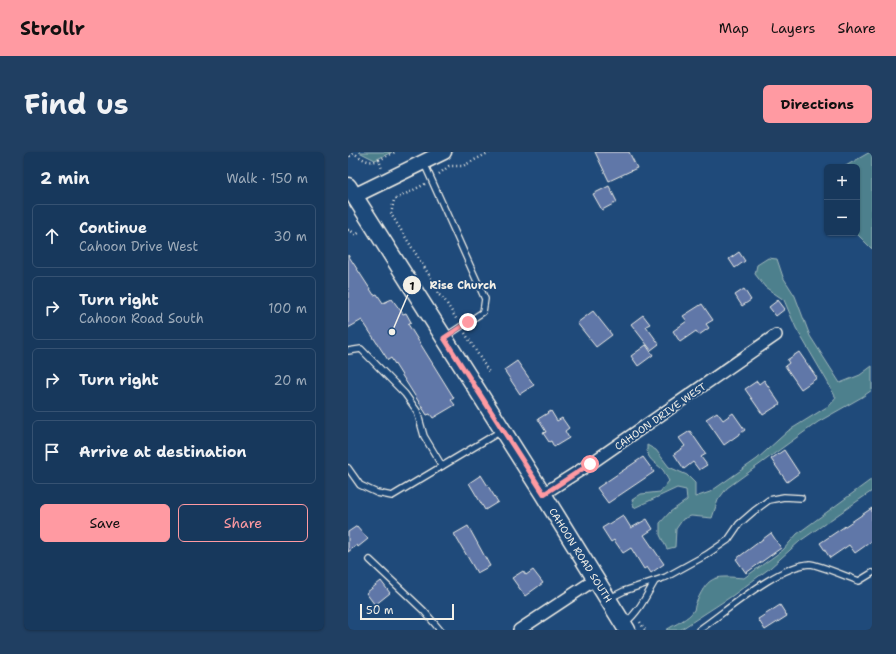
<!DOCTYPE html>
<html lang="en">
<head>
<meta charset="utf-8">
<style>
  body { margin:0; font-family:"Shantell Sans",sans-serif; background:#203f62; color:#f1f3f6 }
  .controls { position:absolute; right:12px; top:12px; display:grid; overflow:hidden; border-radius:6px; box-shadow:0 1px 3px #0004 }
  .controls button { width:36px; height:36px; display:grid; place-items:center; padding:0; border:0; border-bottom:1px solid #365272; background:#17385c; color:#f1f3f6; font:20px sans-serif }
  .scale { position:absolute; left:12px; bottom:10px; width:94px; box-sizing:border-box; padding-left:4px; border:2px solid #f4f1e8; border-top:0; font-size:11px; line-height:14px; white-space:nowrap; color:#f4f1e8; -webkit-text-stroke:3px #1f4a7a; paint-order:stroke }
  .stop { position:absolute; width:12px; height:12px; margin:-9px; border:3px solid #ff9aa2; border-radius:50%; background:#fff }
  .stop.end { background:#ff9aa2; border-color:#fff; box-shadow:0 1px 4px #0008 }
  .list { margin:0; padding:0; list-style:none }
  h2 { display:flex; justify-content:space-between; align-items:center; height:52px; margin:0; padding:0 16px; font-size:17px }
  h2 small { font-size:13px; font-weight:400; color:#9eacbb }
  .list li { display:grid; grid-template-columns:26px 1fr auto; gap:12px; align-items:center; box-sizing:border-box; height:64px; margin:0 8px 8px; padding:0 8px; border:1px solid #365272; border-radius:6px }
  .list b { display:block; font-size:15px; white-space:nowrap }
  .list p { margin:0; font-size:13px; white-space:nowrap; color:#9eacbb }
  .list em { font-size:13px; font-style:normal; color:#9eacbb }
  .actions { display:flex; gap:8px; padding:12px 16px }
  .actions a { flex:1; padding:9px 0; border:1px solid #ff9aa2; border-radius:6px; text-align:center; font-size:14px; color:#ff9aa2 }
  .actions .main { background:#ff9aa2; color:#111 }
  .icon { flex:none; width:22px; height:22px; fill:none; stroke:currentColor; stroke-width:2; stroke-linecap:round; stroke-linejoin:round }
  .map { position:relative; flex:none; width:524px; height:478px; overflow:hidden; border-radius:6px }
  header { display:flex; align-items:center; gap:24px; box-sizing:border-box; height:56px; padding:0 20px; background:#ff9aa2; color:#111 }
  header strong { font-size:19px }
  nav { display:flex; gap:22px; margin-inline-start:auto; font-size:14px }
  .intro { display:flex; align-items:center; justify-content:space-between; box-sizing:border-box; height:96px; padding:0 24px }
  h1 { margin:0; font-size:28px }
  .button { padding:10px 18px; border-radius:6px; background:#ff9aa2; color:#111; font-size:14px; font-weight:700 }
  main { display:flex; gap:24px; padding:0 24px }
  aside { flex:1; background:#17385c; border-radius:6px; box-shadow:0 1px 3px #0004 }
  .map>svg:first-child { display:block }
  .green { fill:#4d808d; stroke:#a0b8ba }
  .building { fill:#6177a8; stroke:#f4f1e8 }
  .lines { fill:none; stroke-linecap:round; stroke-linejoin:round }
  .service-casing { stroke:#f4f1e8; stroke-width:8 }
  .minor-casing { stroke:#f4f1e8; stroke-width:14 }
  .tertiary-casing { stroke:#f4f1e8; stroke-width:17 }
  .secondary-casing { stroke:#f4f1e8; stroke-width:19 }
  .path { stroke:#f4f1e8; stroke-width:2.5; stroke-dasharray:1 3; stroke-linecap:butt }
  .service { stroke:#1f4a7a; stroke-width:5.5 }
  .minor { stroke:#1f4a7a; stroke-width:11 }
  .tertiary { stroke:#1f4a7a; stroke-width:14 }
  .secondary { stroke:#1f4a7a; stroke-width:16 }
  .route { stroke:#ff9aa2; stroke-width:5 }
  .labels { text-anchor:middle; stroke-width:3.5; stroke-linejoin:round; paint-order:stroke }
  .street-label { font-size:10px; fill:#f4f1e8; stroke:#1f4a7a }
  .leader { fill:none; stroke:#f4f1e8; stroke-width:1.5 }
  .callout-dot { fill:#f4f1e8; stroke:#1f4a7a; stroke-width:1.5 }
  .mark-label { font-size:12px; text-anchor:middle; font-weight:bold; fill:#111 }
  .callout-label { font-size:11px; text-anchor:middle; font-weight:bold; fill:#f4f1e8; stroke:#1f4a7a; stroke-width:3.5; stroke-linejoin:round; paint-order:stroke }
</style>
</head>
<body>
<header>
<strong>Strollr</strong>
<nav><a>Map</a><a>Layers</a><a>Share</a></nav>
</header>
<div class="intro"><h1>Find us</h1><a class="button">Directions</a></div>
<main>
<aside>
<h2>2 min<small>Walk · 150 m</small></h2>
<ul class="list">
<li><svg class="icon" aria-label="ahead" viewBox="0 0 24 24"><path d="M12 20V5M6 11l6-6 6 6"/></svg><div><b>Continue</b><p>Cahoon Drive West</p></div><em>30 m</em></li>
<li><svg class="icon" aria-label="right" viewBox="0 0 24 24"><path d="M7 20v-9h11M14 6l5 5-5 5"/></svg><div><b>Turn right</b><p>Cahoon Road South</p></div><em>100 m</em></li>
<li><svg class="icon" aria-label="right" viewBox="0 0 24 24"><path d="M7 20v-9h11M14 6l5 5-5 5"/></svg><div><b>Turn right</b></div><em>20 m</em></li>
<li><svg class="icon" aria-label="arrive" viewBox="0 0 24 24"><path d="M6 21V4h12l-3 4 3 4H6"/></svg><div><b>Arrive at destination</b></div></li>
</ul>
<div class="actions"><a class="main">Save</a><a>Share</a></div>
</aside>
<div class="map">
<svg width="524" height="478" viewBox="0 0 524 478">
  <rect width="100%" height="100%" fill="#1f4a7a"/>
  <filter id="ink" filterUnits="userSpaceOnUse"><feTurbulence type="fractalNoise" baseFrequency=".025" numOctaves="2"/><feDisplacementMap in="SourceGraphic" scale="8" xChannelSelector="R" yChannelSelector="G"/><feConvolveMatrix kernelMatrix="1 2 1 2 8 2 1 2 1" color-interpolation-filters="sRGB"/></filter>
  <g filter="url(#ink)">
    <g class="green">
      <polygon points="11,0 44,0 27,8"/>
      <polygon points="522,0 524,0 524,97 508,81 509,15 496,15"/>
      <path d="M420 106 429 107 435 125 447 144 462 184 492 231 512 223 524 214V238L514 245 470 270 379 336 370 348 364 366 343 364 335 367 328 377 327 395 319 397 312 383V371L322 360 339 348 338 338 329 336 286 356 284 348 293 342 312 340 321 329C319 326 317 321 315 318 306 309 298 308 299 293L308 298 321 315 339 323 347 331V345L362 340 409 307 440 279 482 253 488 246 479 229 448 176 436 148 417 135 407 122 409 113Z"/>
      <path d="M524 327V339L452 389 422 416 384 444 332 478H318C327 472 341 467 346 458 347 455 347 452 349 449 361 422 369 424 396 426L435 398 449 382Z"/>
    </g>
    <g class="building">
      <polygon points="247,0 281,0 289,16 261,29"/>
      <polygon points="261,34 269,50 254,58 245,42"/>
      <polygon points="391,100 397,109 387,116 381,107"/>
      <polygon points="0,103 26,143 29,142 35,151 44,147 55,162 58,161 63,170 60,172 106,246 103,248 107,253 85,266 82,262 79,263 43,206 40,208 14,168 0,176"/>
      <polygon points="396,137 403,148 394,154 387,143"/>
      <polygon points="430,148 437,157 428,164 421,155"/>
      <polygon points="354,152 365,168 358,172 361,176 351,183 348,179 332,190 325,179 339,169 335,164"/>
      <polygon points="245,159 264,183 248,195 229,171"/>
      <polygon points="295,163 302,172 298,174 311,192 303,198 283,172"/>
      <polygon points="298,193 305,203 290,214 283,204"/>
      <polygon points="451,200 469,226 453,237 437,214 441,211 439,208"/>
      <polygon points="169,209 186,233 172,242 156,218"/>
      <polygon points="416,228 432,252 415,263 397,237 409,229 411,232"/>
      <polygon points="203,259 209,269 214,266 221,276 217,279 221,286 206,295 203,289 201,290 195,281 198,280 190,267"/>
      <polygon points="369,260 375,268 385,261 397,278 376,293 358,267"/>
      <polygon points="342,279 358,302 353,305 359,313 351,318 345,310 336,317 326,302 337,294 331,286"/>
      <polygon points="436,298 451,321 439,330 423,307"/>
      <polygon points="295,305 306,320 260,351 249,336"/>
      <polygon points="133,323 150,350 137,358 121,331"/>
      <polygon points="524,356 524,389 507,401 501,393 482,406 472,391"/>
      <polygon points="275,363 283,376 299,367 305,377 296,383 316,412 303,421 299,415 296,417 283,396 275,401 266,388 263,390 254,376"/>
      <polygon points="9,374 20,387 10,395 9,393 0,400 0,380"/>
      <polygon points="120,374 142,414 129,421 106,382"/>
      <polygon points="423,381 433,396 398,421 388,407"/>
      <polygon points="185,418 195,431 177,444 164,426 175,419 178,423"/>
      <polygon points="33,429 42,441 27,453 18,441"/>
      <polygon points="432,453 439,464 417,478 410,467"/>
    </g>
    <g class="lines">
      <g class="service-casing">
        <g id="service">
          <polyline points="76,11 137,147 135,160 97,185"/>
          <polyline points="0,199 13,197 57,242 69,259 76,284 94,314"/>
          <polyline points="0,316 12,333 29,341 44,344 153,279"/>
          <polyline points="22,408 76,459 92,478"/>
          <polyline points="260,447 276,439 318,425 358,403 380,388 391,372 406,359 421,348 436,345 453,346"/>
          <path d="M277 471C291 460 298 444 307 429"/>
          <path d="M351 478C379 459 429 414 462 412 469 412 502 426 511 429L524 421"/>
        </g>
      </g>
      <g class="minor-casing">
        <g id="minor">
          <polyline points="195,342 242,312 428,183"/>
          <polyline points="171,478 248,427"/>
        </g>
      </g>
      <g class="tertiary-casing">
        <polyline id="tertiary" points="6,44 96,0"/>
      </g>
      <g class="secondary-casing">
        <polyline id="secondary" points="0,34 195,342 279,478"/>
      </g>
      <g class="path">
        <path d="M0 0 2 4 6 1C14 7 21 12 31 8L34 17"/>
        <polyline points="31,8 47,0"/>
        <polyline points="91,22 101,14 115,14 142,0"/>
        <polyline points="77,32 46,48 43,62 88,134 90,142 96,147 109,168"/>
        <polyline points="0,78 2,78 8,83 12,80"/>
        <polyline points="117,181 142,222"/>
        <polyline points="292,470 297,478"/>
      </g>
      <use href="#service" class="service"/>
      <use href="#minor" class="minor"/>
      <use href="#tertiary" class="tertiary"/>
      <use href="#secondary" class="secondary"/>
    </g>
  </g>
  <g class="lines" filter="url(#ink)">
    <polyline class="route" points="120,170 96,186 196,342 242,312"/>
  </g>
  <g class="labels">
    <g class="street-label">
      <text transform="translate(312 264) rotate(-35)" y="4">CAHOON DRIVE WEST</text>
      <text transform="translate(233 403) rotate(58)" y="4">CAHOON ROAD SOUTH</text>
    </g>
  </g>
  <path class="leader" d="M44 180L64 133"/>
  <g class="callout-dot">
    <circle cx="44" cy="180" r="4"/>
    <circle cx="64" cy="133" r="10"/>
  </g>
  <g class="mark-label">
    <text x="64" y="138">1</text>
  </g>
  <g class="callout-label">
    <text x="115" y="137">Rise Church</text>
  </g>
</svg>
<div class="controls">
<button>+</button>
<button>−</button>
</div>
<div class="scale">50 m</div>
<div class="stop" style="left:242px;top:312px"></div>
<div class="stop end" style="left:120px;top:170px"></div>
</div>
</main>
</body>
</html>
